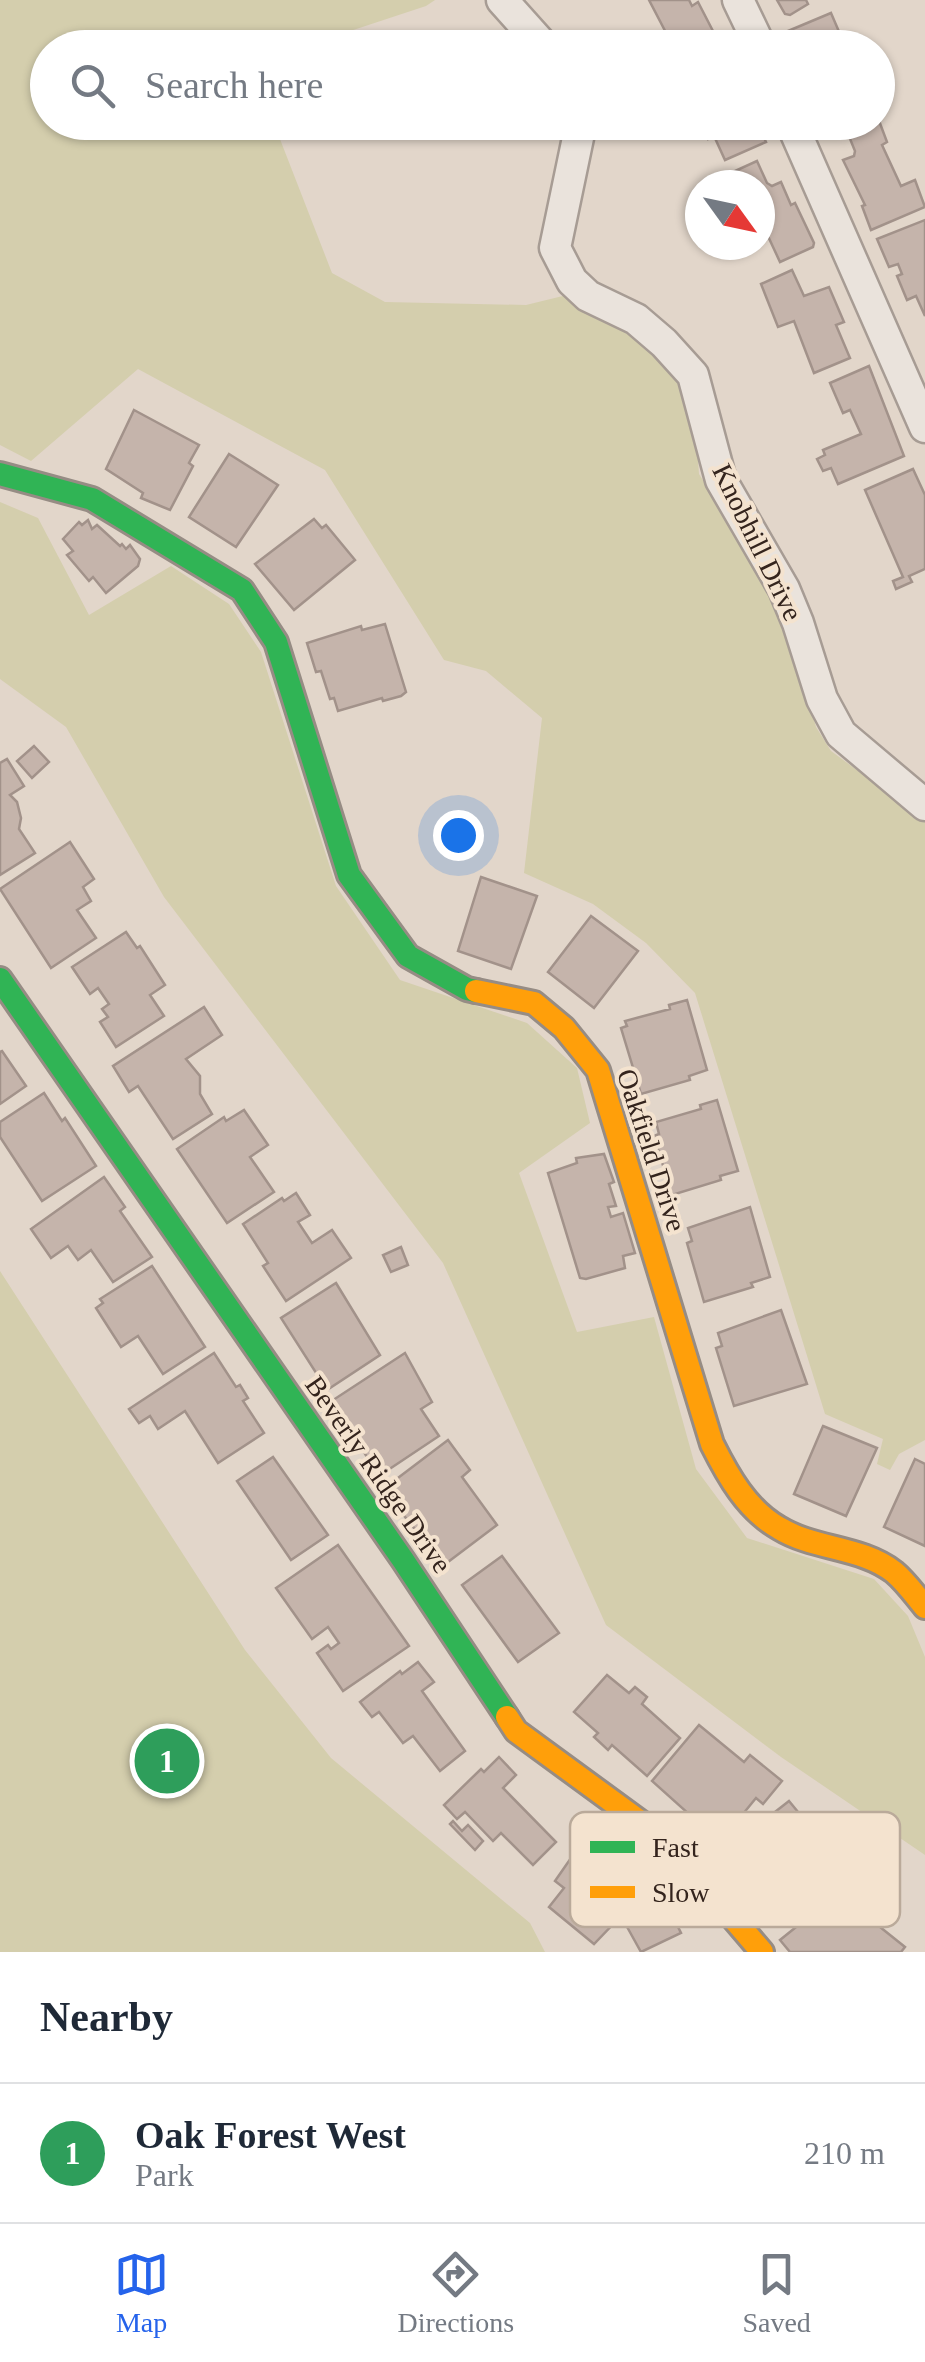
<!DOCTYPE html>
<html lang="en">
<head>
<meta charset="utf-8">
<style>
  body { margin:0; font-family:Georgia,serif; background:#f6f6f7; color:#1f2937 }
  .compass { position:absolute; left:685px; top:170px; width:90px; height:90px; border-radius:50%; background:#fff; box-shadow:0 2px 8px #0004; rotate:123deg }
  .you { position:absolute; left:458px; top:835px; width:35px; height:35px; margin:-25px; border:8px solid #fff; border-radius:50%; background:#1a73e8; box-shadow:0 0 0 15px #1a73e833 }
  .badge { display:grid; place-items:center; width:65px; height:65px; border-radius:50%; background:#2563eb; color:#fff; font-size:32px; font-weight:700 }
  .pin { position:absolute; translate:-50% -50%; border:5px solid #fff; box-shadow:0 2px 10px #0006 }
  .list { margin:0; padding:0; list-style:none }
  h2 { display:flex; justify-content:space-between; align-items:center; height:130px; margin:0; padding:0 40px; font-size:42px }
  h2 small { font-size:32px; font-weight:400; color:#747a83 }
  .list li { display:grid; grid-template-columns:65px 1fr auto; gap:30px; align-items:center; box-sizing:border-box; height:140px; padding:0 40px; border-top:2px solid #e0e1e3 }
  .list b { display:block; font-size:38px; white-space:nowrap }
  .list p { margin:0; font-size:32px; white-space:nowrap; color:#747a83 }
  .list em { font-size:32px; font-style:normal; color:#747a83 }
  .icon { flex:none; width:55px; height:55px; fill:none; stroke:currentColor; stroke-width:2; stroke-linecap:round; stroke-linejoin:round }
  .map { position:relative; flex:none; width:925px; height:1952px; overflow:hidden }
  .search { position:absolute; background:#fff; box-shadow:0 2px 8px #0004; left:30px; right:30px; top:30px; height:110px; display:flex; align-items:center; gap:25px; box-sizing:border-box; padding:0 35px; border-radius:55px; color:#747a83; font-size:38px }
  .sheet { height:270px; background:#fff }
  nav { display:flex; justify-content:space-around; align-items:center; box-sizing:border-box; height:140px; border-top:2px solid #e0e1e3; background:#fff; font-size:28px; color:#747a83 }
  nav a { display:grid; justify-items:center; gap:5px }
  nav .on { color:#2563eb }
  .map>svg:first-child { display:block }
  .green { fill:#d4cead }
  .building { fill:#c5b4ab; stroke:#a2928a; stroke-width:2.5 }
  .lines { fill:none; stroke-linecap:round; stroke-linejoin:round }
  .street-casing { stroke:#a79c94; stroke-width:35 }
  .fast-casing { stroke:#968c84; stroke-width:28 }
  .slow-casing { stroke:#968c84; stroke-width:28 }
  .street { stroke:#eae3dc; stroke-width:30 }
  .fast { stroke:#30b455; stroke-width:22 }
  .slow { stroke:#ff9f0a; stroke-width:22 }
  .labels { text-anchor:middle; stroke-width:8; stroke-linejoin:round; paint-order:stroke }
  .street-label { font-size:28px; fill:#34241d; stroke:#f4e3cf }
  .key { fill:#f4e3cf; stroke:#baaa9a; stroke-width:2.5 }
  .key-label { font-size:28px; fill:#34241d }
</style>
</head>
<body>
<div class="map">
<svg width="925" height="1952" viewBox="0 0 925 1952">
  <rect width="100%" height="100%" fill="#e2d6ca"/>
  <g class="green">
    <polygon points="0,0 435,0 426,6 326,39 321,47 48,48 48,122 284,123 278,134 332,273 385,302 526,305 575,293 636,329 680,383 696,434 699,474 777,598 793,640 816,727 831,751 925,820 925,1440 899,1454 890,1470 877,1464 883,1439 825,1414 695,993 646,943 593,904 524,873 542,718 486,671 444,660 325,470 138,369 31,461 0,445"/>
    <polygon points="0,502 38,518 89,615 171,566 229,604 261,652 336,886 400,980 527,1023 577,1068 590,1123 519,1173 577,1332 654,1317 696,1469 747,1538 874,1579 908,1616 925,1657 925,1855 781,1757 606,1625 443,1263 164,897 66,727 0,679"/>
    <polygon points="0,1271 245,1650 331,1758 530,1923 545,1952 0,1952"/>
  </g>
  <g class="building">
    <polygon points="649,0 689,0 692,6 698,2 715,35 692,48 674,48"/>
    <polygon points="777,0 806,0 808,4 790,15 785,14"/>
    <polygon points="831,13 846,48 795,48 788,31"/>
    <polygon points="878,118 887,142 882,145 901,186 915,180 925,207 871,230 862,206 865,205 843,160 854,156 855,151 846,129 862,122 878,122"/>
    <polygon points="701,122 757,122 766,142 725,160 714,136 708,139"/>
    <polygon points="757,161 767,183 772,186 781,182 791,205 795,203 814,243 813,247 780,262 760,219 760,185 731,185 726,175"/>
    <polygon points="925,220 925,316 916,296 907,300 897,276 902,274 898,264 889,267 877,239"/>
    <polygon points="792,270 804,296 829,287 844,322 836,325 850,358 814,373 794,321 778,327 761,284"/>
    <polygon points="869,366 904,456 838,484 831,468 823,471 817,459 825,455 823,450 861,434 850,410 843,413 830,383"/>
    <polygon points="134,410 199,445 189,463 193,466 170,510 141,498 143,493 106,469"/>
    <polygon points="229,454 278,485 236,547 189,517"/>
    <polygon points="913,469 925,495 925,569 909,576 912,582 896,589 893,581 903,577 865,490"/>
    <polygon points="314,519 322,528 326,525 355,560 294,610 255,564"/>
    <polygon points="88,520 92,529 97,525 120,546 122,544 126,549 130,545 140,559 138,566 106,593 93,577 89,581 67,555 73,551 63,539 79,522 82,525"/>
    <polygon points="385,624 406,692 401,696 383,701 382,698 338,711 334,698 330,699 321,671 316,672 307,643 361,626 362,630"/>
    <polygon points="34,746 49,762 32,778 17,761"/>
    <polygon points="7,759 24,786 10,795 17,802 21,818 19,829 35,853 0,875 0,763"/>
    <polygon points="70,842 94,879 83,887 91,901 77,910 96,938 51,968 0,889"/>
    <polygon points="481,877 537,896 511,969 458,951"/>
    <polygon points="591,916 638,951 594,1008 548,972"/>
    <polygon points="126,932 137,948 140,946 165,985 150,995 164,1016 116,1047 100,1022 108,1017 102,1009 109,1004 98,988 90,994 72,967"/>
    <polygon points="687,1000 707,1070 689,1076 690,1080 641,1094 621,1028 627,1026 625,1021 670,1009 669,1005"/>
    <polygon points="204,1007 222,1035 186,1059 200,1076 200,1094 212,1114 173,1139 138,1086 129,1092 113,1066"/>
    <polygon points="2,1051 26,1086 0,1104 0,1052"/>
    <polygon points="44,1093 62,1121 65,1118 96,1166 42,1201 0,1137 0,1122"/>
    <polygon points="717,1100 738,1171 720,1176 721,1180 672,1195 654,1136 659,1134 656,1122 701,1109 700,1105"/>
    <polygon points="244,1110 268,1145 250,1157 274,1192 227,1223 177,1149 224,1117 226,1121"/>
    <polygon points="604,1154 614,1182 609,1184 616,1206 608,1207 611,1217 623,1213 635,1253 623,1256 625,1268 586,1279 580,1278 548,1173 577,1163 576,1158"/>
    <polygon points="104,1177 125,1207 120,1211 152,1257 113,1282 91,1250 78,1260 68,1246 51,1258 31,1229"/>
    <polygon points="296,1193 310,1215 298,1222 312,1243 332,1230 351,1258 286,1301 263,1266 268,1263 243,1224 282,1198 284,1201"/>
    <polygon points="750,1207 770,1277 751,1283 753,1287 704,1302 687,1243 692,1241 688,1228"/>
    <polygon points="401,1247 408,1265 391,1272 383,1255"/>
    <polygon points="152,1266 205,1347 163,1374 138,1336 121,1347 96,1308 103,1303 100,1299"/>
    <polygon points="336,1283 380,1355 327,1390 281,1318"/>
    <polygon points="781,1310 807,1384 734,1406 716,1348 722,1346 718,1333"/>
    <polygon points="214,1353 236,1387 240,1385 248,1398 243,1401 264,1433 218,1463 185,1411 158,1429 150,1416 139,1423 129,1409"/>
    <polygon points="405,1353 432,1402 421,1409 439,1436 379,1476 350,1430 346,1433 327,1404"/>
    <polygon points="823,1426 877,1448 846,1516 794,1494"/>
    <polygon points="448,1440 470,1470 462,1477 497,1525 444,1565 397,1507 400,1505 386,1487"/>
    <polygon points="273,1457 328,1535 291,1560 237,1481"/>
    <polygon points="915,1459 925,1464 925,1546 884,1527"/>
    <polygon points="338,1545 409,1646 343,1691 317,1653 328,1645 331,1649 339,1643 328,1627 312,1639 276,1588"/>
    <polygon points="502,1556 559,1633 518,1662 462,1585"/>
    <polygon points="418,1662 434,1682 422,1691 465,1751 440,1771 413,1736 403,1743 379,1712 372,1717 360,1702 400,1671 402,1674"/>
    <polygon points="607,1675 629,1693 635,1687 647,1697 642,1704 680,1738 647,1776 612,1745 608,1750 594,1737 598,1733 574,1712"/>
    <polygon points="699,1725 744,1762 750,1755 782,1781 763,1804 756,1798 720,1842 652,1781"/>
    <polygon points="499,1757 516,1775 503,1788 556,1842 533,1865 501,1833 493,1841 465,1812 457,1819 444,1805 481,1769 484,1772"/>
    <polygon points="789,1801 840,1863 836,1866 845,1877 819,1894 813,1886 775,1916 724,1852"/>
    <polygon points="453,1821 462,1831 468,1825 483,1841 475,1850 450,1824"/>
    <polygon points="587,1835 595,1841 598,1837 623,1856 631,1852 643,1879 652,1874 681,1933 641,1952 621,1916 594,1944 549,1907 564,1888 555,1881"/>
    <polygon points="868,1872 892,1902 876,1914 879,1917 875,1923 905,1947 901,1952 790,1952 780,1940 811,1915 816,1921 850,1882 852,1884"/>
  </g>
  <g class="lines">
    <g class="street-casing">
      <g id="street">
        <polyline points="502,0 545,48"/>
        <polyline points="738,0 761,48"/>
        <polyline points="578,122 579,133 555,248 572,281 588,296 636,319 664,343 693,375 721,480 784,589 798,623 822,699 841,734 925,805"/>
        <polyline points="791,122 925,427"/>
      </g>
    </g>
    <g class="fast-casing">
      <g id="fast">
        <polyline points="0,474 92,499 242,590 276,642 349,875 408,956 467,989 476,991"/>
        <polyline points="0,979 403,1560 507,1717"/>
      </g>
    </g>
    <g class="slow-casing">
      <g id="slow">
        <path d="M476 991 534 1003 564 1028 598 1070 712 1444C728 1476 747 1510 779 1528 815 1550 860 1546 894 1572 906 1582 915 1595 925 1607"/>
        <polyline points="507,1717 516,1731 669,1843 762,1952"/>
      </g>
    </g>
    <use href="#street" class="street"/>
    <use href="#fast" class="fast"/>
    <use href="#slow" class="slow"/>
  </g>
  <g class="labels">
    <g class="street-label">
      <text transform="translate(758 542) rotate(64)" y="10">Knobhill Drive</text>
      <text transform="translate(652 1150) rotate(72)" y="10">Oakfield Drive</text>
      <text transform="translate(379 1474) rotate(55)" y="10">Beverly Ridge Drive</text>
    </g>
  </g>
  <rect x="570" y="1812" width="330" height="115" rx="15" class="key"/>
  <rect x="590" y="1841" width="45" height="12" fill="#30b455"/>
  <rect x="590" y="1886" width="45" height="12" fill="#ff9f0a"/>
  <g class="key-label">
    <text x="652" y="1857">Fast</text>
    <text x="652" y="1902">Slow</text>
  </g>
</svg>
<svg class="compass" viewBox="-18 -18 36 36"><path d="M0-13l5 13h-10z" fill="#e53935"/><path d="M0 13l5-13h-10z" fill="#747a83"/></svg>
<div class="you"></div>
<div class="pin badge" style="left:167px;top:1761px;background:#2e9e5b">1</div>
<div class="search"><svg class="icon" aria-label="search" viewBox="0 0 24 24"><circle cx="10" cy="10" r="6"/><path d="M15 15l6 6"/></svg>Search here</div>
</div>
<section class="sheet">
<h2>Nearby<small></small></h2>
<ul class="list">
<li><span class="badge" style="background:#2e9e5b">1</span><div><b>Oak Forest West</b><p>Park</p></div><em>210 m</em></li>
</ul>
</section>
<nav>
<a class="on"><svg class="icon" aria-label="map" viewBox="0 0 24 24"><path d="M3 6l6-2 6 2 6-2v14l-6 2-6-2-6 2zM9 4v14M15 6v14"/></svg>Map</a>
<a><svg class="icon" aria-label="directions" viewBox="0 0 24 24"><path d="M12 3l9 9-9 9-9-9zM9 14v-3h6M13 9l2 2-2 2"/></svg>Directions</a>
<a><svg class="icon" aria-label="saved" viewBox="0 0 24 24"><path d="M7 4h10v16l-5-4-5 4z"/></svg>Saved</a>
</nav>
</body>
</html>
